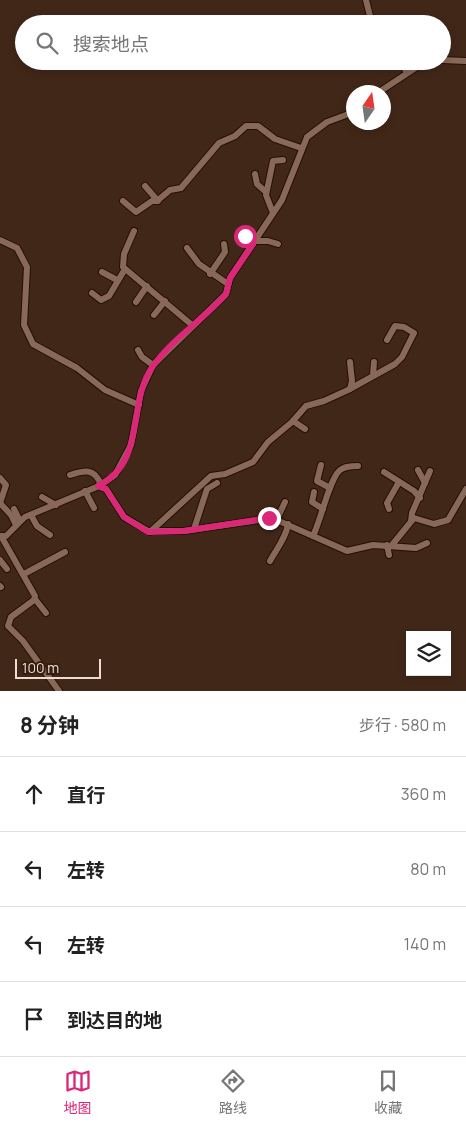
<!DOCTYPE html>
<html lang="zh">
<head>
<meta charset="utf-8">
<style>
  body { margin:0; font-family:Manrope,"Noto Sans SC",sans-serif; background:#f6f6f6; color:#222 }
  .controls { position:absolute; right:15px; bottom:15px; display:grid; overflow:hidden; border-radius:0px; box-shadow:0 2px 8px #0003 }
  .controls button { width:45px; height:45px; display:grid; place-items:center; padding:0; border:0; border-bottom:1px solid #e0e0e0; background:#fff; color:#222; font:25px sans-serif }
  .compass { position:absolute; left:346px; top:85px; width:45px; height:45px; border-radius:50%; background:#fff; box-shadow:0 2px 8px #0003; rotate:13deg }
  .scale { position:absolute; left:15px; bottom:12px; width:86px; box-sizing:border-box; padding-left:5px; border:2px solid #eedcd3; border-top:0; font-size:14px; line-height:18px; white-space:nowrap; color:#eedcd3; -webkit-text-stroke:4px #361d0f; paint-order:stroke }
  .stop { position:absolute; width:15px; height:15px; margin:-11px; border:4px solid #db2777; border-radius:50%; background:#fff }
  .stop.end { background:#db2777; border-color:#fff; box-shadow:0 1px 5px #0008 }
  .list { margin:0; padding:0; list-style:none }
  h2 { display:flex; justify-content:space-between; align-items:center; height:65px; margin:0; padding:0 20px; font-size:21px }
  h2 small { font-size:16px; font-weight:400; color:#767676 }
  .list li { display:grid; grid-template-columns:32px 1fr auto; gap:15px; align-items:center; box-sizing:border-box; height:75px; padding:0 20px; border-top:1px solid #e0e0e0 }
  .list b { display:block; font-size:19px; white-space:nowrap }
  .list em { font-size:16px; font-style:normal; color:#767676 }
  .icon { flex:none; width:28px; height:28px; fill:none; stroke:currentColor; stroke-width:2; stroke-linecap:round; stroke-linejoin:round }
  .map { position:relative; flex:none; width:466px; height:691px; overflow:hidden }
  .search { position:absolute; background:#fff; box-shadow:0 2px 8px #0003; left:15px; right:15px; top:15px; height:55px; display:flex; align-items:center; gap:12px; box-sizing:border-box; padding:0 18px; border-radius:28px; color:#767676; font-size:19px }
  .sheet { height:365px; background:#fff }
  nav { display:flex; justify-content:space-around; align-items:center; box-sizing:border-box; height:70px; border-top:1px solid #e0e0e0; background:#fff; font-size:14px; color:#767676 }
  nav a { display:grid; justify-items:center; gap:2px }
  nav .on { color:#db2777 }
  .map>svg:first-child { display:block }
  .lines { fill:none; stroke-linecap:round; stroke-linejoin:round }
  .minor-casing { stroke:#260f03; stroke-width:8 }
  .minor { stroke:#886959; stroke-width:6 }
  .route { stroke:#db2777; stroke-width:6 }
</style>
</head>
<body>
<div class="map">
<svg width="466" height="691" viewBox="0 0 466 691">
  <rect width="100%" height="100%" fill="#412718"/>
  <g class="lines">
    <g class="minor-casing">
      <g id="minor">
        <polyline points="366,0 372,24"/>
        <polyline points="442,60 466,61"/>
        <polyline points="399,61 407,72"/>
        <polyline points="379,92 426,61"/>
        <polyline points="255,174 257,184 266,192"/>
        <polyline points="145,186 158,201"/>
        <polyline points="123,201 136,212 152,201 157,201 170,190 181,188 219,143 235,136 246,126 258,126 275,139 301,148"/>
        <polyline points="273,213 266,195 273,161 283,160"/>
        <polyline points="134,231 124,254 123,267 192,325"/>
        <polyline points="242,232 253,244"/>
        <polyline points="0,240 17,248 27,267 24,325 33,344 77,368 105,390 139,405"/>
        <polyline points="254,241 268,241 278,244"/>
        <polyline points="187,248 199,264 228,284"/>
        <polyline points="102,272 117,280"/>
        <polyline points="210,274 225,252 224,244"/>
        <polyline points="92,293 101,300 109,296 125,269"/>
        <polyline points="136,302 147,286"/>
        <polyline points="154,315 165,301"/>
        <polyline points="138,350 142,357 153,365"/>
        <polyline points="350,362 352,381 350,389"/>
        <polyline points="373,375 374,362"/>
        <polyline points="293,421 305,429"/>
        <polyline points="321,465 317,481 330,488"/>
        <polyline points="418,470 425,483"/>
        <polyline points="384,472 414,491 420,498"/>
        <path d="M70 475C85 470 95 468 101 485"/>
        <polyline points="0,478 6,485 0,503 11,515 16,525"/>
        <polyline points="98,486 106,489 124,517 148,531 184,531 272,518 347,551 373,545 416,548 427,543"/>
        <polyline points="85,491 94,508"/>
        <polyline points="314,492 312,502 323,509"/>
        <polyline points="42,497 56,505"/>
        <polyline points="14,509 20,521"/>
        <polyline points="389,509 387,503 399,482"/>
        <polyline points="31,515 37,526 50,535"/>
        <polyline points="277,519 285,502"/>
        <polyline points="411,521 412,513 430,471"/>
        <polyline points="194,529 207,489 217,483"/>
        <polyline points="150,532 211,476 225,474 253,462 268,442 292,422 306,406 324,401 348,390 395,364 402,357 414,333 404,327 395,326 387,340"/>
        <polyline points="0,536 6,536 25,517 99,486 115,475 131,445 141,391 153,365 226,294 230,278 282,200 307,137 327,122 354,112"/>
        <polyline points="1,536 35,596 34,600 11,617 8,626 23,641 59,691"/>
        <path d="M313 536C321 520 329 481 339 471 344 466 352 466 358 466"/>
        <polyline points="387,545 389,555"/>
        <polyline points="392,545 414,518 434,524 448,520 466,489"/>
        <polyline points="0,560 7,569"/>
        <path d="M270 561C277 548 286 538 288 524"/>
        <polyline points="24,574 65,552"/>
        <polyline points="0,586 1,587"/>
        <polyline points="35,599 46,613"/>
      </g>
    </g>
    <use href="#minor" class="minor"/>
  </g>
  <g class="lines">
    <path class="route" d="M245 236 253 244 230 278 226 294C204 319 173 338 153 366 126 403 148 461 98 486L106 489 124 517 148 532 184 531 269 518"/>
  </g>
</svg>
<div class="controls">
<button><svg class="icon" aria-label="layers" viewBox="0 0 24 24"><path d="M12 4l9 5-9 5-9-5zM3 14l9 5 9-5"/></svg></button>
</div>
<svg class="compass" viewBox="-18 -18 36 36"><path d="M0-13l5 13h-10z" fill="#e53935"/><path d="M0 13l5-13h-10z" fill="#767676"/></svg>
<div class="scale">100 m</div>
<div class="stop" style="left:245px;top:236px"></div>
<div class="stop end" style="left:269px;top:518px"></div>
<div class="search"><svg class="icon" aria-label="search" viewBox="0 0 24 24"><circle cx="10" cy="10" r="6"/><path d="M15 15l6 6"/></svg>搜索地点</div>
</div>
<section class="sheet">
<h2>8 分钟<small>步行 · 580 m</small></h2>
<ul class="list">
<li><svg class="icon" aria-label="ahead" viewBox="0 0 24 24"><path d="M12 20V5M6 11l6-6 6 6"/></svg><div><b>直行</b></div><em>360 m</em></li>
<li><svg class="icon" aria-label="left" viewBox="0 0 24 24"><path d="M17 20v-9H6M10 6l-5 5 5 5"/></svg><div><b>左转</b></div><em>80 m</em></li>
<li><svg class="icon" aria-label="left" viewBox="0 0 24 24"><path d="M17 20v-9H6M10 6l-5 5 5 5"/></svg><div><b>左转</b></div><em>140 m</em></li>
<li><svg class="icon" aria-label="arrive" viewBox="0 0 24 24"><path d="M6 21V4h12l-3 4 3 4H6"/></svg><div><b>到达目的地</b></div></li>
</ul>
</section>
<nav>
<a class="on"><svg class="icon" aria-label="map" viewBox="0 0 24 24"><path d="M3 6l6-2 6 2 6-2v14l-6 2-6-2-6 2zM9 4v14M15 6v14"/></svg>地图</a>
<a><svg class="icon" aria-label="directions" viewBox="0 0 24 24"><path d="M12 3l9 9-9 9-9-9zM9 14v-3h6M13 9l2 2-2 2"/></svg>路线</a>
<a><svg class="icon" aria-label="saved" viewBox="0 0 24 24"><path d="M7 4h10v16l-5-4-5 4z"/></svg>收藏</a>
</nav>
</body>
</html>
